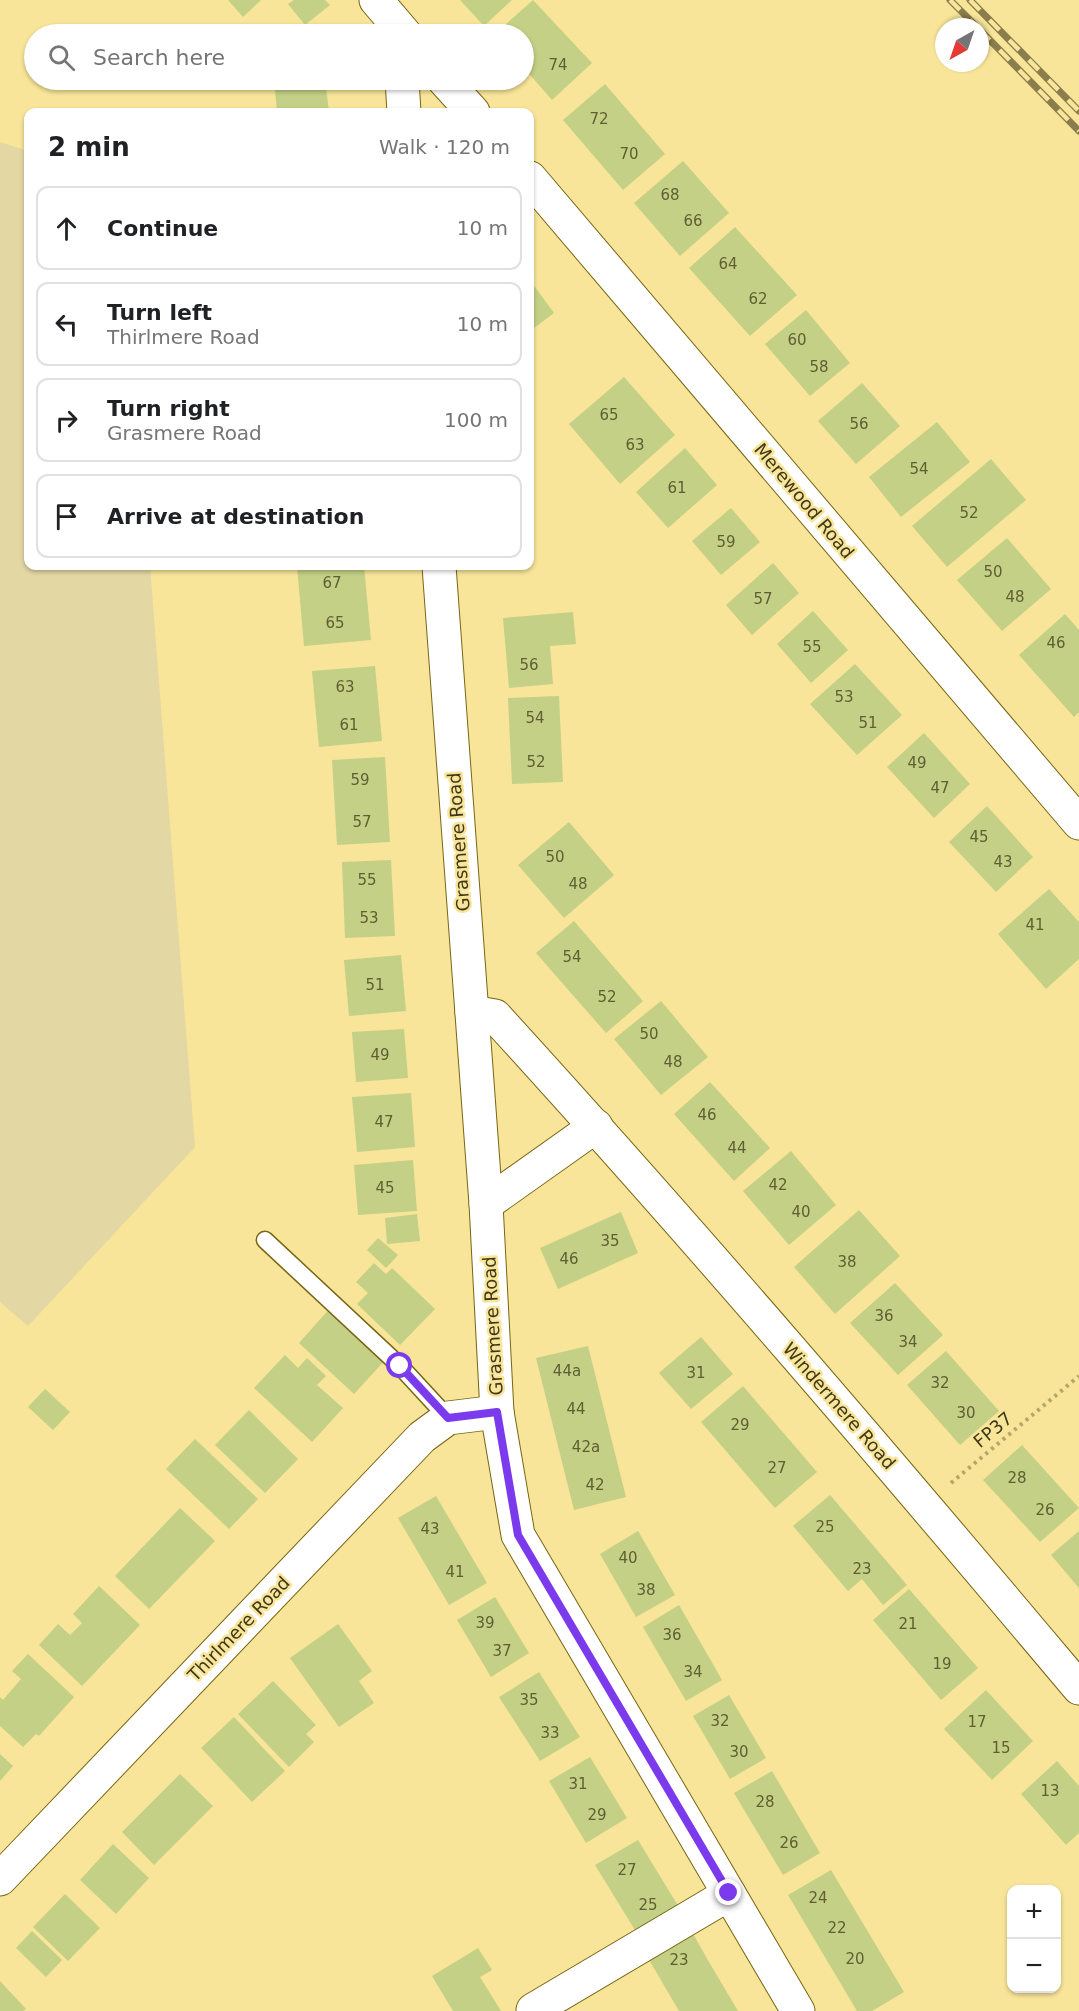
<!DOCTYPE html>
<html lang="en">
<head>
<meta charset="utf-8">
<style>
  body { margin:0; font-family:"DejaVu Sans",sans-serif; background:#f6f6f6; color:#202124 }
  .controls { position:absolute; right:18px; bottom:18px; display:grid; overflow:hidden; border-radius:12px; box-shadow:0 2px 4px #0004 }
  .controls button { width:54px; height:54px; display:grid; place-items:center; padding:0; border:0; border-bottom:2px solid #e0e0e0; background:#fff; color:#202124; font:30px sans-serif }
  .compass { position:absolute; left:935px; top:18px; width:54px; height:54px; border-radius:50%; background:#fff; box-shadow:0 2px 4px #0004; rotate:220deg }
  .stop { position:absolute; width:18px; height:18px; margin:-14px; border:4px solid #7c3aed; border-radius:50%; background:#fff }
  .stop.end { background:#7c3aed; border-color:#fff; box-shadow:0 2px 6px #0008 }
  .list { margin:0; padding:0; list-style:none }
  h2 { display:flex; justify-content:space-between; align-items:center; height:78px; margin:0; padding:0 24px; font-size:26px }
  h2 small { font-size:20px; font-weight:400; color:#757577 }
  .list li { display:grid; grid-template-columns:39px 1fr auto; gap:18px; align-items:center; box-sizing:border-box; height:84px; margin:0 12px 12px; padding:0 12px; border:2px solid #e0e0e0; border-radius:12px }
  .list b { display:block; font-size:22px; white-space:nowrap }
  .list p { margin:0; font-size:20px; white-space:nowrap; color:#757577 }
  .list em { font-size:20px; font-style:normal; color:#757577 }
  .icon { flex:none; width:33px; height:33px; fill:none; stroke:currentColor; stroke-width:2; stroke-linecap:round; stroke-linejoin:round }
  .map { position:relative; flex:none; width:1079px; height:2011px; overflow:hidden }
  .search { position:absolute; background:#fff; box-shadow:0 2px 4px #0004; left:24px; top:24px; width:510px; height:66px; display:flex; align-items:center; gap:15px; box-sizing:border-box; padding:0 21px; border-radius:33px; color:#757577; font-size:22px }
  .panel { position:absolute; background:#fff; box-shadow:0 2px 4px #0004; left:24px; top:108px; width:510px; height:462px; border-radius:12px }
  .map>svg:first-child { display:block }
  .green { fill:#e3d7a4 }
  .building { fill:#c4d085 }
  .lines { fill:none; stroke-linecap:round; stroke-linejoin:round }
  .lane-casing { stroke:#776613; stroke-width:19 }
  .street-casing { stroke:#776613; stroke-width:35 }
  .path { stroke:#b5a66a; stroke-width:4; stroke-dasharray:3 4.5; stroke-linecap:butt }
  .lane { stroke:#fff; stroke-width:16 }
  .street { stroke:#fff; stroke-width:33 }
  .rail-casing { stroke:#8a7e4c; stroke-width:7 }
  .rail { stroke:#f8e599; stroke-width:4.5; stroke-dasharray:14; stroke-linecap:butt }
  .route { stroke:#7c3aed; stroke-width:8 }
  .labels { text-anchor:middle; stroke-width:5; stroke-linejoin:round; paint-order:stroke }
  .number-label { font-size:15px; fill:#605e33 }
  .street-label { font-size:18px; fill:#3f3818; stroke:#f8e599 }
</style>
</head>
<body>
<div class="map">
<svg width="1079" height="2011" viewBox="0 0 1079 2011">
  <rect width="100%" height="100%" fill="#f8e599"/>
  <polygon class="green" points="0,142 28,151 28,566 150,566 195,1147 28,1326 0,1302"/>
  <g class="building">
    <polygon points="228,0 261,0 243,17"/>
    <polygon points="294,0 325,0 330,5 305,25 288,4"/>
    <polygon points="460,0 512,0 484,26"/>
    <polygon points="533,0 592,63 552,100 524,68 524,34 495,34"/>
    <polygon points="312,26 316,34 294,34"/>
    <polygon points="274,80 325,80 329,112 277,112"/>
    <polygon points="605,84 665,154 623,190 563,120"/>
    <polygon points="683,161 729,213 680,256 634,203"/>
    <polygon points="735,227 797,295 750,336 689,268"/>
    <polygon points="530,280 554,313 530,331"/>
    <polygon points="806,310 850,363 810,396 765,344"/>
    <polygon points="624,377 675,435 620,484 569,424"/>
    <polygon points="862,383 900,426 856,464 818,421"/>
    <polygon points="937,422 970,462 901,517 869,477"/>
    <polygon points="685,448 717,485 668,528 636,492"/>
    <polygon points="991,459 1026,500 947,567 912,526"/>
    <polygon points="731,508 760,542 721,575 692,541"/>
    <polygon points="1007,538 1051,589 1002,631 957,580"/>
    <polygon points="773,563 799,593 752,635 726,605"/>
    <polygon points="297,566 364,566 371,640 304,646"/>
    <polygon points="813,611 848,650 811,683 777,644"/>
    <polygon points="573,612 576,644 550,646 553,684 509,688 503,618"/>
    <polygon points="1065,614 1079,630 1079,712 1074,717 1019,655"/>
    <polygon points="855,664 902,715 857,755 810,704"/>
    <polygon points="375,666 382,741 319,747 312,671"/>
    <polygon points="559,696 563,782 512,784 508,698"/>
    <polygon points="924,733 970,784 934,818 887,767"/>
    <polygon points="385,757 390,842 337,845 332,760"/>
    <polygon points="987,806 1033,857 996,892 949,842"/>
    <polygon points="569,822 614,875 564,918 518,865"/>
    <polygon points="391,860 395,936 345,938 342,862"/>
    <polygon points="1049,889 1079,922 1079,959 1046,989 998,934"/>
    <polygon points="574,921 643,1001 606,1033 536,953"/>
    <polygon points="401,955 406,1011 349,1016 344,960"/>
    <polygon points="661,1001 708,1057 661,1095 614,1039"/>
    <polygon points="404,1029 408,1078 356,1082 352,1032"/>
    <polygon points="710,1082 770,1148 734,1181 674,1114"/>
    <polygon points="411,1093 415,1147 357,1152 352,1097"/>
    <polygon points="791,1151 836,1205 789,1245 743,1191"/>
    <polygon points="413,1160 417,1211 358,1215 354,1165"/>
    <polygon points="859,1210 900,1256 835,1314 794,1267"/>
    <polygon points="621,1212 638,1253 558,1289 540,1248"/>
    <polygon points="417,1214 420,1241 387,1244 385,1218"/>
    <polygon points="378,1238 398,1255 386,1268 367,1250"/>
    <polygon points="374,1263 386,1274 392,1268 435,1309 400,1345 357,1304 368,1293 356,1282"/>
    <polygon points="895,1283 943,1335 898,1375 850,1323"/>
    <polygon points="332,1306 387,1358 354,1394 299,1343"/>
    <polygon points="701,1337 733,1374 691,1409 659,1373"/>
    <polygon points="588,1346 626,1497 574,1510 536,1358"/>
    <polygon points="946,1351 999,1411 960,1445 907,1385"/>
    <polygon points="285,1355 298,1368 307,1358 326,1376 317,1385 343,1408 312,1442 254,1388"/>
    <polygon points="743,1386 817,1472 775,1508 701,1422"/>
    <polygon points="45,1389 70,1412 53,1430 28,1407"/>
    <polygon points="249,1410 298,1459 265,1493 215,1445"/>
    <polygon points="195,1439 258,1499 229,1529 166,1469"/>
    <polygon points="1022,1445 1079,1508 1040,1542 983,1480"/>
    <polygon points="830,1495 907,1585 883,1605 862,1579 848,1591 793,1526"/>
    <polygon points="436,1496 487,1583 449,1605 398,1518"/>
    <polygon points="180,1508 215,1541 149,1609 115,1576"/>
    <polygon points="638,1531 675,1595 636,1617 600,1554"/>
    <polygon points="1079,1531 1079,1588 1051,1555"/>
    <polygon points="99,1586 140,1625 82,1686 39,1645 58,1624 70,1635 82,1623 73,1614"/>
    <polygon points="909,1589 978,1668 941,1700 873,1620"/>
    <polygon points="495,1597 529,1653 491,1677 457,1620"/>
    <polygon points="679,1605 722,1680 686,1701 643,1627"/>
    <polygon points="338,1624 372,1671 359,1681 374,1703 339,1727 290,1658"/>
    <polygon points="28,1654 74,1697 39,1736 36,1734 23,1747 0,1726 0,1697 3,1700 21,1679 12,1671"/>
    <polygon points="539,1672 580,1737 540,1761 499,1697"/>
    <polygon points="273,1681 316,1725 306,1734 314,1742 289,1767 238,1714"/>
    <polygon points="986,1690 1033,1741 992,1780 944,1729"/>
    <polygon points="729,1695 766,1758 730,1779 693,1716"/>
    <polygon points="234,1717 285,1771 252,1802 201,1748"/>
    <polygon points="0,1754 13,1766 0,1781"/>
    <polygon points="590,1757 627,1818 586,1843 549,1781"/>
    <polygon points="1057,1761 1079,1786 1079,1833 1066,1845 1021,1794"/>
    <polygon points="772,1771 820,1853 783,1875 734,1793"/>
    <polygon points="180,1774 213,1806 154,1865 122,1832"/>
    <polygon points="638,1840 680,1909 638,1935 595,1865"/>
    <polygon points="113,1844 149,1878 116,1914 80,1880"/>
    <polygon points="831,1870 904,1992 872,2011 857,2011 788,1895"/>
    <polygon points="65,1894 100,1928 68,1961 33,1927"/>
    <polygon points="32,1931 62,1960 46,1977 16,1948"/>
    <polygon points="692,1932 709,1962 738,2011 679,2011 648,1958"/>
    <polygon points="478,1948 492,1970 480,1977 501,2011 453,2011 432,1976"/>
    <polygon points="0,1981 26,2009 23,2011 0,2011"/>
  </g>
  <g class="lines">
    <g class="lane-casing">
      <polyline id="lane" points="265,1240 400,1366 448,1418"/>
    </g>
    <g class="street-casing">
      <g id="street">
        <polyline points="376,0 405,34"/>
        <polyline points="402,80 404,112"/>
        <polyline points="444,80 473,112"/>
        <polyline points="530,178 1079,823"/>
        <polyline points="439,566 486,1204 497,1412 518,1535 798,2011"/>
        <path d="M472 1012 495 1016C695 1235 888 1461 1079 1688"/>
        <polyline points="486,1204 596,1126"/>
        <polyline points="0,1879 422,1437 448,1418 497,1412"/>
        <polyline points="533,2010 729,1894"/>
      </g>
    </g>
    <polyline class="path" points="951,1483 1079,1376"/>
    <use href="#lane" class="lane"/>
    <use href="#street" class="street"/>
    <g class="rail-casing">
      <g id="rail">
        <polyline points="950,0 977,27"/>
        <polyline points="970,0 1079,111"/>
        <polyline points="980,30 1079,131"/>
      </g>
    </g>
    <use href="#rail" class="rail"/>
  </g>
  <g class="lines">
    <polyline class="route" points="400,1366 448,1418 497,1412 518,1535 729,1893"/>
  </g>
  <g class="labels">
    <g class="number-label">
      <text x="558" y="70">74</text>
      <text x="599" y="124">72</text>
      <text x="629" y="159">70</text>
      <text x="670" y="200">68</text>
      <text x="693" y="226">66</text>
      <text x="728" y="269">64</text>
      <text x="758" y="304">62</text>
      <text x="797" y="345">60</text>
      <text x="819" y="372">58</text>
      <text x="609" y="420">65</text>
      <text x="859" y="429">56</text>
      <text x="635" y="450">63</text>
      <text x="919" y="474">54</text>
      <text x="677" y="493">61</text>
      <text x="969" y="518">52</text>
      <text x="726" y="547">59</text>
      <text x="993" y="577">50</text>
      <text x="332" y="588">67</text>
      <text x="1015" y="602">48</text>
      <text x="763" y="604">57</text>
      <text x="335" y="628">65</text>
      <text x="1056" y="648">46</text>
      <text x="812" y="652">55</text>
      <text x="529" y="670">56</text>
      <text x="345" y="692">63</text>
      <text x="844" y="702">53</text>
      <text x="535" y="723">54</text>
      <text x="868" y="728">51</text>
      <text x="349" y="730">61</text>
      <text x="536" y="767">52</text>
      <text x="917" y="768">49</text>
      <text x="360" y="785">59</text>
      <text x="940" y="793">47</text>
      <text x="362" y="827">57</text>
      <text x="979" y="842">45</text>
      <text x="555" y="862">50</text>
      <text x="1003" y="867">43</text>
      <text x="367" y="885">55</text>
      <text x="578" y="889">48</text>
      <text x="369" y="923">53</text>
      <text x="1035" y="930">41</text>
      <text x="572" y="962">54</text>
      <text x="375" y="990">51</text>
      <text x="607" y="1002">52</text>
      <text x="649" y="1039">50</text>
      <text x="380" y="1060">49</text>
      <text x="673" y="1067">48</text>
      <text x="707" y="1120">46</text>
      <text x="384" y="1127">47</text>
      <text x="737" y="1153">44</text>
      <text x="778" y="1190">42</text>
      <text x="385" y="1193">45</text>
      <text x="801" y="1217">40</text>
      <text x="610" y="1246">35</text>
      <text x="569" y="1264">46</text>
      <text x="847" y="1267">38</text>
      <text x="884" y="1321">36</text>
      <text x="908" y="1347">34</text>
      <text x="567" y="1376">44a</text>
      <text x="696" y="1378">31</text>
      <text x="940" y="1388">32</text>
      <text x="576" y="1414">44</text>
      <text x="966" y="1418">30</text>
      <text x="740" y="1430">29</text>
      <text x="586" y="1452">42a</text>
      <text x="777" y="1473">27</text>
      <text x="1017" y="1483">28</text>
      <text x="595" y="1490">42</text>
      <text x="1045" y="1515">26</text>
      <text x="825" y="1532">25</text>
      <text x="430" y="1534">43</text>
      <text x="628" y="1563">40</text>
      <text x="862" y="1574">23</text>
      <text x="455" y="1577">41</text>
      <text x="646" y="1595">38</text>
      <text x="485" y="1628">39</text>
      <text x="908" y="1629">21</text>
      <text x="672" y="1640">36</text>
      <text x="502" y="1656">37</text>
      <text x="942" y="1669">19</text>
      <text x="693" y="1677">34</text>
      <text x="529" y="1705">35</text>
      <text x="720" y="1726">32</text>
      <text x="977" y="1727">17</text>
      <text x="550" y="1738">33</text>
      <text x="1001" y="1753">15</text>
      <text x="739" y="1757">30</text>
      <text x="578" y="1789">31</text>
      <text x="1050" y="1796">13</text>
      <text x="765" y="1807">28</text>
      <text x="597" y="1820">29</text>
      <text x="789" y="1848">26</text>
      <text x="627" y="1875">27</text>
      <text x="818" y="1903">24</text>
      <text x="648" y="1910">25</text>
      <text x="837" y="1933">22</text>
      <text x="855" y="1964">20</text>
      <text x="679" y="1965">23</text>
    </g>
    <g class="street-label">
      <text transform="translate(804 501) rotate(50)" y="6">Merewood Road</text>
      <text transform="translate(459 842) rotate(-94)" y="6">Grasmere Road</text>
      <text transform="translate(493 1326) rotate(-93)" y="6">Grasmere Road</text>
      <text transform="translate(839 1406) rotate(49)" y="6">Windermere Road</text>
      <text transform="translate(993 1430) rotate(-40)" y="6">FP37</text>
      <text transform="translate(239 1629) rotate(-46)" y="6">Thirlmere Road</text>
    </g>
  </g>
</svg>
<div class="controls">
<button>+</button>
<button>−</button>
</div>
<svg class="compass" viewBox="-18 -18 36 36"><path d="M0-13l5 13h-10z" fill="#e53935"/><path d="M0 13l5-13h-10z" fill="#757577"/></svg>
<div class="stop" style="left:400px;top:1366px"></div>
<div class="stop end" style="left:729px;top:1893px"></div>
<div class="search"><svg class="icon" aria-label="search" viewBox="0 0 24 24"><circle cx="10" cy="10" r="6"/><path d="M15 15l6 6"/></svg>Search here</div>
<section class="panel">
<h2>2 min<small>Walk · 120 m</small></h2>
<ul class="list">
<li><svg class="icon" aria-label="ahead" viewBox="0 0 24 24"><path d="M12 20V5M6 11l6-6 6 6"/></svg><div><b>Continue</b></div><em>10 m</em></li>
<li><svg class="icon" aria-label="left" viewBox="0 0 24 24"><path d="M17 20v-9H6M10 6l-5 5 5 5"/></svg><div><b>Turn left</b><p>Thirlmere Road</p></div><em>10 m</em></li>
<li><svg class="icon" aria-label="right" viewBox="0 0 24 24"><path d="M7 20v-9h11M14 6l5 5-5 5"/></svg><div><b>Turn right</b><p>Grasmere Road</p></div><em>100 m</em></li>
<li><svg class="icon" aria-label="arrive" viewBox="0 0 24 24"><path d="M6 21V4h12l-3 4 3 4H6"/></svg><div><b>Arrive at destination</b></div></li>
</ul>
</section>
</div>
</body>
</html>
